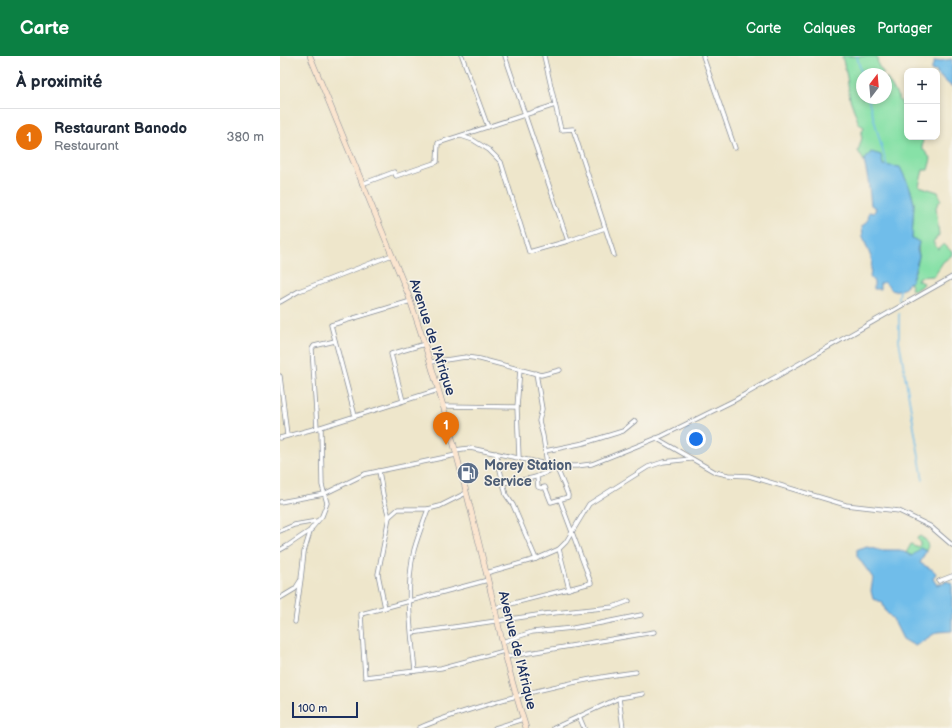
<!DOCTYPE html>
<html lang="fr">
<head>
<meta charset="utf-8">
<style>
  body { margin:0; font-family:"Balsamiq Sans",sans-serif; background:#f6f6f7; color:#1f2937 }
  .controls { position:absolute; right:12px; top:12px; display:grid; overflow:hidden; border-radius:8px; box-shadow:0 2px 6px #0003 }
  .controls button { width:36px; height:36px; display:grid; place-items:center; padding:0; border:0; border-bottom:1px solid #e0e1e3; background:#fff; color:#1f2937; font:20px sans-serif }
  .compass { position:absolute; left:576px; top:12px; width:36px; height:36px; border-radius:50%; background:#fff; box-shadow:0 2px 6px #0003; rotate:16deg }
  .scale { position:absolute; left:12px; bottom:10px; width:66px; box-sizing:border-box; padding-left:4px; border:2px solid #1b2f5e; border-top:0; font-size:11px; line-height:14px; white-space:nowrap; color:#1b2f5e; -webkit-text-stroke:3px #f7f3e8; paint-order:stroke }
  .you { position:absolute; left:416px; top:383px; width:14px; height:14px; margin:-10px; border:3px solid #fff; border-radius:50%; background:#1a73e8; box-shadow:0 0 0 6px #1a73e833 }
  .badge { display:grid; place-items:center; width:26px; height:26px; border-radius:50%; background:#0b8043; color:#fff; font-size:13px; font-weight:700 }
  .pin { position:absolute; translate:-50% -33px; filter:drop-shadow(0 1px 2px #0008) }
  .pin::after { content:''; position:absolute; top:21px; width:14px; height:12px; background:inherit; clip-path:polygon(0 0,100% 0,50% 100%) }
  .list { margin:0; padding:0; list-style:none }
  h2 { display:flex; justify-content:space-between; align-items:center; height:52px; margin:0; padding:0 16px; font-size:17px }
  h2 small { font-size:13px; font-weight:400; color:#747a83 }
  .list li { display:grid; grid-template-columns:26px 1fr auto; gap:12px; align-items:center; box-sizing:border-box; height:56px; padding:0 16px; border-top:1px solid #e0e1e3 }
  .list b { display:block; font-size:15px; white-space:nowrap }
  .list p { margin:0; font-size:13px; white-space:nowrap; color:#747a83 }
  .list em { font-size:13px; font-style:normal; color:#747a83 }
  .map { position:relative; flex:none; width:672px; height:672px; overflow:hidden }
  header { display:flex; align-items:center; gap:24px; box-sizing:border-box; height:56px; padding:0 20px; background:#0b8043; color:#fff }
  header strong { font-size:19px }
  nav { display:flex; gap:22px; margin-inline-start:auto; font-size:14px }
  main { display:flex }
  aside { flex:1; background:#fff }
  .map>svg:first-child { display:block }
  .green { fill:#87e1a7; stroke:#518882 }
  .water { fill:#70bdea; stroke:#4676a4 }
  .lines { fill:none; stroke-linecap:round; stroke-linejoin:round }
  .stream { stroke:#70bdea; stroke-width:1.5 }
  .minor-casing { stroke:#848a94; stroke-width:5 }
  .secondary-casing { stroke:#848a94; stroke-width:6 }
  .minor { stroke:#fff; stroke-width:3.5 }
  .secondary { stroke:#fbe5cf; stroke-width:5 }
  .labels { text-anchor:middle; stroke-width:3; stroke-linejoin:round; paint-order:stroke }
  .street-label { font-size:14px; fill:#1b2f5e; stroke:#f7f3e8 }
  .service-label { font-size:14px; font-weight:bold; fill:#4e5e75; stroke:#f7f3e8; text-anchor:start }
</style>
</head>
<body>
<header>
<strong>Carte</strong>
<nav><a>Carte</a><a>Calques</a><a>Partager</a></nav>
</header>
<main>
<aside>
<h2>À proximité<small></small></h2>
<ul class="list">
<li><span class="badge" style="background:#e8710a">1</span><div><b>Restaurant Banodo</b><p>Restaurant</p></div><em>380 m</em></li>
</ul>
</aside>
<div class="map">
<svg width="672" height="672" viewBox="0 0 672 672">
  <rect width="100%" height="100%" fill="#f7f3e8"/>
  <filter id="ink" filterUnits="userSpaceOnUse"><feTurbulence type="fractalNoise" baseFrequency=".025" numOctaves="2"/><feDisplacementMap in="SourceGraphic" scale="8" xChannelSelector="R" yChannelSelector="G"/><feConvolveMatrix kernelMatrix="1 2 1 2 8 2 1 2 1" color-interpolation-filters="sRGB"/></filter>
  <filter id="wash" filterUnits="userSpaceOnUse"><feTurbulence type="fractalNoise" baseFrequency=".012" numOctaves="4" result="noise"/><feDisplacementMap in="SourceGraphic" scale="16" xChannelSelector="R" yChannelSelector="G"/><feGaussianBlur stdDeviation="0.9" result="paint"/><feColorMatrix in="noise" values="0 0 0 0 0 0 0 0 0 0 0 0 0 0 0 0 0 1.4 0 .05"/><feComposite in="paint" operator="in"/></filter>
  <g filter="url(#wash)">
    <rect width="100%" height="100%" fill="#eee6cb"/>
    <g class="green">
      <path d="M562 0H597L598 9 604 18H582V42H606V21L627 56V81H643L642 92 651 103 648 114H643L639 130 658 136 661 143 656 151 659 179 653 186 658 193 664 188 672 196V199L663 206 654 220 639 221 637 224 644 227 643 229 635 234 631 233 632 229 629 227C633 223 639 205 639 199 638 194 638 191 639 186L632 182 634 147 630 132 603 109 592 96 584 105 578 95 582 82 581 78 584 71 579 68 570 43 567 21Z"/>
      <polygon points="640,480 646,484 648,490 646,495 640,492 632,500 626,497 631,488 638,491 640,489 640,486 637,482"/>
    </g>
    <g class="water">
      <polygon points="672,3 672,31 657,18 657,15 651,15 654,6"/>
      <polygon points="591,96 601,99 603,109 620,111 630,132 634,147 632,182 639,186 637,194 639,200 632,224 623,233 613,235 604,226 600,228 600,233 594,233 594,226 590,221 592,204 583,181 582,170 588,165 589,156 594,157 596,152 591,149 588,123 584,105"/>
      <polygon points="587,490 602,494 620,494 632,500 640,492 646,495 640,507 653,514 656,517 653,523 657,529 667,525 672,528 672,575 657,576 635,590 623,583 613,563 606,556 602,546 593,543 591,535 593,522 577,500 577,493"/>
    </g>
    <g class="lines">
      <g class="stream">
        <polyline points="577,0 582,20"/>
        <polyline points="588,42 607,110"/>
        <polyline points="619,244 620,232"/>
        <polyline points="619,258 619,284 643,424"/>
      </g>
    </g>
  </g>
  <g filter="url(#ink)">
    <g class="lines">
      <g class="minor-casing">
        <g id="minor">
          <polyline points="182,0 208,71"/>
          <polyline points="225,0 288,185"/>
          <polyline points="264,0 281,74 293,73 334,199"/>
          <polyline points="423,0 455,92"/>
          <polyline points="181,80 193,84 209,94 221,106 249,196 288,185 325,172"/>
          <polyline points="82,128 114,116 116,120 157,106 158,87 275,49"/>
          <polyline points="0,246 19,235 112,199"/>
          <polyline points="151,306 186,301 200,303 261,319 280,314"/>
          <polyline points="256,317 262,353 259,365 263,380 267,408"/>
          <polyline points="0,320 7,379"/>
          <polyline points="123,345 111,298 145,288"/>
          <polyline points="163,350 237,351"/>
          <polyline points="75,360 51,269 131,245"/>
          <polyline points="37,372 32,293 34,290 55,285"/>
          <polyline points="0,382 41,371 158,334"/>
          <polyline points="376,382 435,416 448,419 469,420 566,449 619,455 650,470 672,489"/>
          <polyline points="175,394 190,392 276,410 297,410 312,408 382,380 455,344 672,221"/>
          <polyline points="265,395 304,387 343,375 355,365"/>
          <polyline points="216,397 226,439 233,449 256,503"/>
          <polyline points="239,402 237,351 240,313"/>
          <polyline points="99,415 104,444 109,461"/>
          <path d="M222 427C244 423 258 424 276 410L288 439V441L271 446 265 431 261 432 258 431 257 421"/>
          <polyline points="0,446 44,438 85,418 176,399"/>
          <polyline points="0,475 14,469 37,465"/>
          <polyline points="279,493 289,533"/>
          <polyline points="0,494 7,490 31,474"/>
          <polyline points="206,517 256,503 279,493 286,486 309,448 368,411 383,406 411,403"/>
          <polyline points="208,524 81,558 85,621 161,612 224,595"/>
          <polyline points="659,525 672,520"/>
          <polyline points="0,542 15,533 20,525"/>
          <polyline points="105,552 98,518 109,461 118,453 148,453 160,450 186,437"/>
          <polyline points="215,552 311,527 280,444"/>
          <polyline points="15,566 21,523 24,496 31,473 42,460 47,447 42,429 41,371"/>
          <polyline points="132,577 264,558 333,551 349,545"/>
          <polyline points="222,586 252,576 293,572 321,567 361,559"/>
          <polyline points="225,601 374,576"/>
          <path d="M135 615C131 575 125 534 134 494 138 480 143 467 148 453"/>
          <polyline points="339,642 343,672"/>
          <polyline points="299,660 304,672"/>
          <path d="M139 672C164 661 189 654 215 646 261 633 308 622 356 616"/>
          <polyline points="215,672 243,663"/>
          <polyline points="274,672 339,642 363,638"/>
        </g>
      </g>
      <g class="secondary-casing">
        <path id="secondary" d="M30 0 128 238C162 336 187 436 211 537 216 555 219 574 224 593 230 620 238 646 246 672"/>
      </g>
      <use href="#minor" class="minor"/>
      <use href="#secondary" class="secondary"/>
    </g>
  </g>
  <defs>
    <g id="fuel-disc" transform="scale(1.15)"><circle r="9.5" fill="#5c6f8a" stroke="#f7f3e8"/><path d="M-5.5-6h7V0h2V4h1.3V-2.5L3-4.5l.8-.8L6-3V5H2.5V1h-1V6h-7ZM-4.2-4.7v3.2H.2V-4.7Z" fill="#fff"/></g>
  </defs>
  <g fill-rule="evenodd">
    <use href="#fuel-disc" x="188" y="417"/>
  </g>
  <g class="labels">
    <g class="street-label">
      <text transform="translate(153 281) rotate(72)" y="5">Avenue de l'Afrique</text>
      <text transform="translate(238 594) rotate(76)" y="5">Avenue de l'Afrique</text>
    </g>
    <g class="service-label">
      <text x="204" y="414">Morey Station<tspan x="204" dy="16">Service</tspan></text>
    </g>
  </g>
</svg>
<div class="controls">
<button>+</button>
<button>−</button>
</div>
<svg class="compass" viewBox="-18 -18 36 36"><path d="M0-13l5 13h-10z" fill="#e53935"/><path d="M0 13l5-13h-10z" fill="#747a83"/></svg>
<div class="scale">100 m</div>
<div class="you"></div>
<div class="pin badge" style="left:166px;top:389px;background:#e8710a">1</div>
</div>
</main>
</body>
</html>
